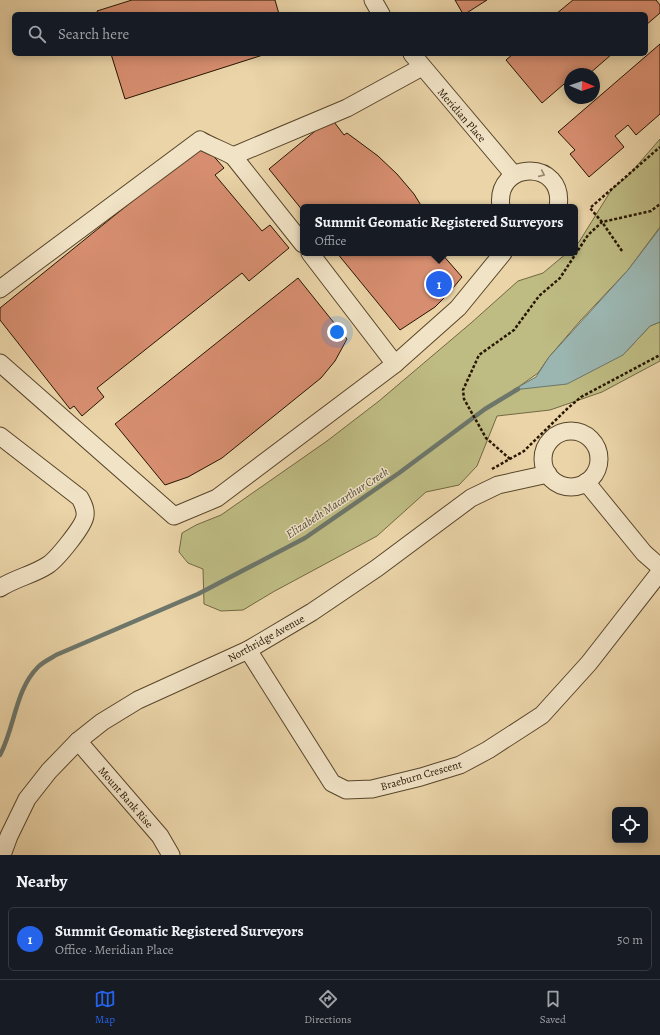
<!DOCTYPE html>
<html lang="en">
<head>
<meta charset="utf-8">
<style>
  body { margin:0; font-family:Alegreya,serif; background:#242831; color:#f1f3f6 }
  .controls { position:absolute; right:12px; bottom:12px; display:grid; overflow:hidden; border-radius:6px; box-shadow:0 2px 10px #0003 }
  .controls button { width:36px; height:36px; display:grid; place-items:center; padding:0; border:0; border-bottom:1px solid #363941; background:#171b24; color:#f1f3f6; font:20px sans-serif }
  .compass { position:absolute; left:564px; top:68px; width:36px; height:36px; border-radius:50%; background:#171b24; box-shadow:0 2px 10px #0003; rotate:92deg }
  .you { position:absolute; left:337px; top:332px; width:14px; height:14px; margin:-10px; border:3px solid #fff; border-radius:50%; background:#1a73e8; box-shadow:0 0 0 6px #1a73e833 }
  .badge { display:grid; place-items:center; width:26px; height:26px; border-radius:50%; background:#2563eb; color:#fff; font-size:13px; font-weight:700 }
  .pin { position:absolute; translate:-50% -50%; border:2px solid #fff; box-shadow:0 1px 4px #0006 }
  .popup { position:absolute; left:300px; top:204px; width:278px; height:52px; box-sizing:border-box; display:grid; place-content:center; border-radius:6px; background:#171b24; filter:drop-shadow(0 1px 3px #0005); font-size:13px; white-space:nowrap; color:#9ea1a6 }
  .popup b { font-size:15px; color:#f1f3f6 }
  .popup::after { content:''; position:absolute; left:50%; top:100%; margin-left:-8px; border:8px solid transparent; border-top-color:#171b24 }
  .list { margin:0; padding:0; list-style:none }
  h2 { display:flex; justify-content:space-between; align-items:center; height:52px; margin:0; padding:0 16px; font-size:17px }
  h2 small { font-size:13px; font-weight:400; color:#9ea1a6 }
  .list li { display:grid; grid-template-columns:26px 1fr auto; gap:12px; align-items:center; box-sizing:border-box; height:64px; margin:0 8px 8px; padding:0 8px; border:1px solid #363941; border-radius:6px }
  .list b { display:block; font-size:15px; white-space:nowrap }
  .list p { margin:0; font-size:13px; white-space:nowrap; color:#9ea1a6 }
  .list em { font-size:13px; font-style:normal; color:#9ea1a6 }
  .icon { flex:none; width:22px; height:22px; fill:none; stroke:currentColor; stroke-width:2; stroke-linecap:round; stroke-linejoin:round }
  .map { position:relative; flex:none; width:660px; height:855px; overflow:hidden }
  .search { position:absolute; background:#171b24; box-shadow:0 2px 10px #0003; left:12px; right:12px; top:12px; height:44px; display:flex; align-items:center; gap:10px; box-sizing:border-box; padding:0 14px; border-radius:6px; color:#9ea1a6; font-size:15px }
  .sheet { height:124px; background:#171b24 }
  nav { display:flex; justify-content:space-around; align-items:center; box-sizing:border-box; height:56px; border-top:1px solid #363941; background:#171b24; font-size:11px; color:#9ea1a6 }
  nav a { display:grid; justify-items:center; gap:2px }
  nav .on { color:#2563eb }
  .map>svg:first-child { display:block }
  .green { fill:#bebb83; stroke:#726842 }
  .water { fill:#9bb6b1; stroke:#6d766a }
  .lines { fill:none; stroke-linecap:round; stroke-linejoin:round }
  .stream { stroke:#6d766a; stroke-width:4.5 }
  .building { fill:#d78e70; stroke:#271500 }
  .minor-casing { stroke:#58452a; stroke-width:19 }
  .path { stroke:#271500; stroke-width:2.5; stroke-dasharray:3 2; stroke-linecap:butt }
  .minor { stroke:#f1e3c6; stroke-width:17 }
  .oneway { stroke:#96866d }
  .labels { text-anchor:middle; stroke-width:3; stroke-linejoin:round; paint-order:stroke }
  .street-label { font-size:11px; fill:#271500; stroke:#f1e3c6 }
  .water-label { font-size:12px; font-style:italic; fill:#504d3e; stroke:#f1e3c6 }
</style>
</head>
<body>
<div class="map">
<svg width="660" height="855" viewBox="0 0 660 855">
  <rect width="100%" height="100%" fill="#ead4a8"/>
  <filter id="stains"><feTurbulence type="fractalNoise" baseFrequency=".005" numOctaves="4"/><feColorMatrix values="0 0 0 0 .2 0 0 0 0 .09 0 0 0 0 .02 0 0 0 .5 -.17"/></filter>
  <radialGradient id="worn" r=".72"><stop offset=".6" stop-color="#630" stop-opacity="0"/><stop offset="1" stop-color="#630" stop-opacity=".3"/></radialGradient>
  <polygon class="green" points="660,139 660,227 628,270 580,321 549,357 538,373 514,390 623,355 650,326 660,322 660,361 602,392 550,410 497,416 477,466 459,485 426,492 377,536 273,592 243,610 221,611 204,604 203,569 188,563 179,552 182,533 196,525 221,515 327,441 379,401 471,323 518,281 543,273 567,253 575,253 575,246 579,242 612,189 627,177"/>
  <polygon class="water" points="660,228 660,322 650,326 623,355 567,384 513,390 536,377 549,357 628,270"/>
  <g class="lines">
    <path class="stream" d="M0 755C15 727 15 690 38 667 43 662 50 659 56 655L198 594 305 538 399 473 485 409 518 389"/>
  </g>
  <g class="building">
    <polygon points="132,0 275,0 279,14 98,14 97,11"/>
    <polygon points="455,0 487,0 465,14 463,14"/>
    <polygon points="573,0 656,0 660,5 660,13 646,25 646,14 556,14"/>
    <polygon points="660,44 660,114 636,135 628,125 615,136 624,147 589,177 570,154 575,150 558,132"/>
    <polygon points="111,54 266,54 125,99"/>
    <polygon points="513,54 612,54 589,74 570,74 570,91 564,84 542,103 506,60"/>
    <polygon points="331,118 344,135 347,133 378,156 397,174 414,194 422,207 303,207 303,211 269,169"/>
    <polygon points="203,144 224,168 215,175 262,231 270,225 289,248 249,281 242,273 97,388 104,397 82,416 74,406 70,409 0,320 0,308"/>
    <polygon points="337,253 441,253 462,277 449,293 435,307 400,330"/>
    <polygon points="298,278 347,339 335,361 321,378 222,458 188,477 165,485 115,424"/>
  </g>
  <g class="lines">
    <g class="minor-casing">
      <g id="minor">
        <polyline points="373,0 381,14"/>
        <polyline points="412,54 514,175"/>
        <path d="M501 207C494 159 566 159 558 207"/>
        <polyline points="303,244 233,156 347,108 422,67"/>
        <polyline points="310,253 395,364"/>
        <path d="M0 289 200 140C210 146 222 150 233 156"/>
        <polyline points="0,363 174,516 217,498 395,364 458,308 503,253"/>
        <circle cx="571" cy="459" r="28"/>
        <path d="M0 436 80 498C83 504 86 509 85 516 84 526 57 559 48 565 33 575 15 578 0 588"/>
        <polyline points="586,482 644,553 660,567"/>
        <polyline points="248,650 332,783 346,790 372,789 421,777 460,765 488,750 542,715 589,663 660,572"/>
        <polyline points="78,741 160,836 171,855"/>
        <polyline points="2,855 9,836 27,799 49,771 78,741 102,722 138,700 248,650 312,612 377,568 471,498 498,485 548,474"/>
      </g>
    </g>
    <g class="path">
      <polyline points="622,251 602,222 590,208 660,147"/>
      <polyline points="510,459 486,438 464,399 463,390 479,355 514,330 539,296 560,278 588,235 602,222 651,211 660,204"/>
      <polyline points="492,469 524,451 568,408 581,397 660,355"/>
    </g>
    <use href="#minor" class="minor"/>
  </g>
  <defs><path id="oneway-chevron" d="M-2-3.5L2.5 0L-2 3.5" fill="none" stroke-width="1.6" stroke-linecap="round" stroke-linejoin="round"/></defs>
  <use class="oneway" href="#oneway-chevron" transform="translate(542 174) rotate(24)"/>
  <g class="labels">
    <g class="street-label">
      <text transform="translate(462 115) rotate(49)" y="4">Meridian Place</text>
      <text transform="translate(266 638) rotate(-29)" y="4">Northridge Avenue</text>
      <text transform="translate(421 775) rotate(-16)" y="4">Braeburn Crescent</text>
      <text transform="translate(126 797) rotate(49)" y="4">Mount Bank Rise</text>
    </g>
    <g class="water-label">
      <text transform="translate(337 503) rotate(-33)" y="4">Elizabeth Macarthur Creek</text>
    </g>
  </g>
  <rect width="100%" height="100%" filter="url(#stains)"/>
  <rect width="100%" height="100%" fill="url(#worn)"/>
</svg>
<div class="controls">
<button><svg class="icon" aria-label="locate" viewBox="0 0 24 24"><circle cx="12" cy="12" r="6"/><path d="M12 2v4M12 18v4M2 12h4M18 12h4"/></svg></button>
</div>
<svg class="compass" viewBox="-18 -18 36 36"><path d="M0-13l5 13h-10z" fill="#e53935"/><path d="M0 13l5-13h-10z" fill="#9ea1a6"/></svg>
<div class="you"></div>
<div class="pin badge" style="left:439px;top:284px">1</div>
<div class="popup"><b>Summit Geomatic Registered Surveyors</b>Office</div>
<div class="search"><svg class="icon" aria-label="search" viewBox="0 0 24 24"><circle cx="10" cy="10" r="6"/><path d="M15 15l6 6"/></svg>Search here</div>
</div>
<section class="sheet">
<h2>Nearby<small></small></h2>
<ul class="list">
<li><span class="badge">1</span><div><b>Summit Geomatic Registered Surveyors</b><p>Office · Meridian Place</p></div><em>50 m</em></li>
</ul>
</section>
<nav>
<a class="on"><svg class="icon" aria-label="map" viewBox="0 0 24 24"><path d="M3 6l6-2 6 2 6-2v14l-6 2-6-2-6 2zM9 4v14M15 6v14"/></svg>Map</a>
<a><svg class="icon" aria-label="directions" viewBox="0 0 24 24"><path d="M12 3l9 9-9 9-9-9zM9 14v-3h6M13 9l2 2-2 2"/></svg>Directions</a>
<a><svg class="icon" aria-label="saved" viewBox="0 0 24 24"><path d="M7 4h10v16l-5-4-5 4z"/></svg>Saved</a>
</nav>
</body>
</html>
